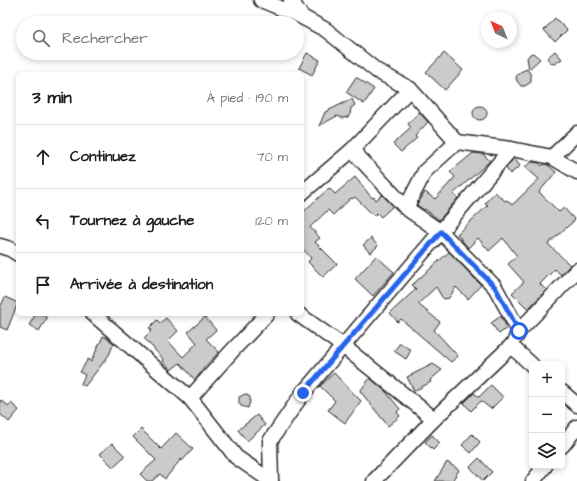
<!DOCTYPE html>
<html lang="fr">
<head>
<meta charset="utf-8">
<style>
  body { margin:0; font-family:"Architects Daughter",sans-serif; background:#f6f6f6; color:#222 }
  .controls { position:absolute; right:12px; bottom:12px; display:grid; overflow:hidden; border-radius:6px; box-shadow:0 2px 6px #0003 }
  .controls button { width:36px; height:36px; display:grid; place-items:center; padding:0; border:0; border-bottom:1px solid #e0e0e0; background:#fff; color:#222; font:20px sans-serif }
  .compass { position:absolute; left:481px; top:12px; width:36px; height:36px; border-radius:50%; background:#fff; box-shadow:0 2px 6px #0003; rotate:317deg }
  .stop { position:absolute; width:12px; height:12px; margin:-9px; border:3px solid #2563eb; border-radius:50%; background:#fff }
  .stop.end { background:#2563eb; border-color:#fff; box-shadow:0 1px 4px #0008 }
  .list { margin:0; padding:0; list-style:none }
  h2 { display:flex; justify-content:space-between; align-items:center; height:52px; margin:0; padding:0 16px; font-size:17px }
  h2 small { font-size:13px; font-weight:400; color:#767676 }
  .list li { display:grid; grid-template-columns:26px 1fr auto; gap:12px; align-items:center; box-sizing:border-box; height:64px; padding:0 16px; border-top:1px solid #e0e0e0 }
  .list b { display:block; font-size:15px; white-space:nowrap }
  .list em { font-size:13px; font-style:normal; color:#767676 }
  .icon { flex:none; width:22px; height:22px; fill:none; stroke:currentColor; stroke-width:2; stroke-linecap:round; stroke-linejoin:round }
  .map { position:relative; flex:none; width:577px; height:481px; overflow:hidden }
  .search { position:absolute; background:#fff; box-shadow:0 2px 6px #0003; left:16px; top:16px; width:288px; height:44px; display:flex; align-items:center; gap:10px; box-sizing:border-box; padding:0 14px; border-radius:22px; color:#767676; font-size:15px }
  .panel { position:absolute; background:#fff; box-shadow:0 2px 6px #0003; left:16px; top:72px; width:288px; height:244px; border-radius:6px }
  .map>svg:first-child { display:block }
  .building { fill:#cbcbcb; stroke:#2b2b2b }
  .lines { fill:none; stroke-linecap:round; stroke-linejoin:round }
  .minor-casing { stroke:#2b2b2b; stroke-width:17 }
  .minor { stroke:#fff; stroke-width:14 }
  .route { stroke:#2563eb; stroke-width:5 }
</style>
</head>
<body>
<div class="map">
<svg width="577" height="481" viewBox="0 0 577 481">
  <rect width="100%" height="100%" fill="#fff"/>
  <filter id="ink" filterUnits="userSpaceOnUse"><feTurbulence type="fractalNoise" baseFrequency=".025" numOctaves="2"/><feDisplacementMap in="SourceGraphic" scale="8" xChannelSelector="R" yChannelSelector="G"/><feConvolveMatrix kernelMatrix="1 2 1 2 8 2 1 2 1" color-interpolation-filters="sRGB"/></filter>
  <g filter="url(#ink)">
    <g class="building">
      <polygon points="555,18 567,30 555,42 544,30"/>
      <polygon points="555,51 562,59 554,64 551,63 547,58"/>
      <polygon points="307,53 320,60 312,75 299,68"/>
      <polygon points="444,53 463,70 445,90 426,72"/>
      <polygon points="533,53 540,59 529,69 527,58 530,54"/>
      <polygon points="527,69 531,75 531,82 525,86 521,86 517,81 516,77 520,72"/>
      <polygon points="356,77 374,89 364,104 346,92"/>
      <polygon points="352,99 355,105 351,108 350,114 348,117 342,118 337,116 319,126 325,112"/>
      <circle cx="480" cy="113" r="7"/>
      <polygon points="419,112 428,122 415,136 417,138 401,152 393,144 411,128 408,124"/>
      <polygon points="473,153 483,154 490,161 453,194 458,198 439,220 425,209 424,210 417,205 425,192 435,199 455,177 450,172"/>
      <polygon points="514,158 520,166 510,174 506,168"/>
      <polygon points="532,162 539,163 542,166 544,164 548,165 556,172 539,192 559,212 564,208 575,220 548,244 570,265 561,275 555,269 540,284 546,290 528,309 512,293 524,282 508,264 517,256 503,238 489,251 478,238 468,248 457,234 488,205 485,203 495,192 505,201 507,200 512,205 539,179 525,167"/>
      <polygon points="355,177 372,198 374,197 376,200 382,195 393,206 381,217 377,213 374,216 355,197 352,199 351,198 333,215 328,210 310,227 320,238 315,242 337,264 323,277 308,262 311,258 302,248 302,213 329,188 335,194"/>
      <polygon points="371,238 378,246 370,253 363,245"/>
      <polygon points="449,252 481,285 468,299 456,287 449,298 444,299 442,297 436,287 418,304 440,322 434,330 458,356 451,362 401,319 398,322 390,313 416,289 412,285"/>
      <polygon points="376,256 394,272 373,296 355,279"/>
      <polygon points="5,297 18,303 7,330 0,327 0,308"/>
      <polygon points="36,314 41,314 47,318 39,331 29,325"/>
      <polygon points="501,316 507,328 499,334 491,323"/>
      <polygon points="205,317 216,330 206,339 219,352 203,369 203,370 195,380 180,363 171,370 163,361 164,360 144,338 152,330 149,328 157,320 160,323 166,318 178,331 168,341 183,357 197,343 188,332"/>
      <polygon points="103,336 114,343 109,355 85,386 81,384 85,375 80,372 88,359 91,362"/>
      <polygon points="400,343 411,350 406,359 394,351"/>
      <polygon points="433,364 442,370 430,380 431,382 414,391 407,377"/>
      <polygon points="334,373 361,401 345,423 328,410 335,401 320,386"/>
      <polygon points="370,378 386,392 400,409 397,412 400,416 388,426 360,391"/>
      <polygon points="491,385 503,397 491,409 481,401 471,411 464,403 474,393 479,397"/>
      <polygon points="245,394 250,397 250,401 248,408 241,406 239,403 239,397"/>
      <polygon points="0,400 9,406 11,403 19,410 9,422 0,414"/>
      <polygon points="257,415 265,425 247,441 238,430"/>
      <polygon points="141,429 161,449 176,433 193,449 182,461 181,459 165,479 160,474 152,481 147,481 140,474 156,460 133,437"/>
      <polygon points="472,434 480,442 471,453 462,445"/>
      <polygon points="432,435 440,443 433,450 425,442"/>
      <polygon points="112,443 125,456 113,467 100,454"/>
      <polygon points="479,458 492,472 483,481 470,467"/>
      <polygon points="447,462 459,470 452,481 435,481"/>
    </g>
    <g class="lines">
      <g class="minor-casing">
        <g id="minor">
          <polyline points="261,0 302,17"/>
          <polyline points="291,0 302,17 326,30 377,71 410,89 457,142"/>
          <polyline points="352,150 406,208 441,232 495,287 519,331"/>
          <polyline points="552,157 577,133"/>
          <polyline points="302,193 352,150 410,89"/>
          <polyline points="406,208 425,171 457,142 511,149 552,157 577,172"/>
          <polyline points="0,246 10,249 18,254"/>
          <polyline points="93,314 190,398"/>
          <polyline points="267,314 232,351 190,398 236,457 271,481"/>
          <polyline points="298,314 343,346 434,419"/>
          <polyline points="516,337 519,331 577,270"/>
          <polyline points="562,392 577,405"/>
          <polyline points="562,446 577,427"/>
          <polyline points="271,481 270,441 303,393 511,149"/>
          <polyline points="374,481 434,419 511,346 532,365"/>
          <polyline points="533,481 545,466"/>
        </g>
      </g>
      <use href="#minor" class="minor"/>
    </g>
  </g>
  <g class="lines" filter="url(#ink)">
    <polyline class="route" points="303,393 441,232 495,287 519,331"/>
  </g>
</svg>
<div class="controls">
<button>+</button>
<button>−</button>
<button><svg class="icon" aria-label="layers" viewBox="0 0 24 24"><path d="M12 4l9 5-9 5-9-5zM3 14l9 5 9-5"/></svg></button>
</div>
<svg class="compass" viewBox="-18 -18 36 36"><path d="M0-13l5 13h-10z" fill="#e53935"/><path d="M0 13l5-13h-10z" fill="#767676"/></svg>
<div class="stop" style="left:519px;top:331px"></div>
<div class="stop end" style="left:303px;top:393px"></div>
<div class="search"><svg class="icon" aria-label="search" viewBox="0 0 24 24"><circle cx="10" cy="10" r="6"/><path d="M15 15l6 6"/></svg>Rechercher</div>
<section class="panel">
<h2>3 min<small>À pied · 190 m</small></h2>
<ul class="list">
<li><svg class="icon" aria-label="ahead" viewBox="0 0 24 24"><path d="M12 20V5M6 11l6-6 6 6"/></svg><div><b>Continuez</b></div><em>70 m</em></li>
<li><svg class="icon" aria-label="left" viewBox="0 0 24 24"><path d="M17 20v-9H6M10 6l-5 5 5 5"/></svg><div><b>Tournez à gauche</b></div><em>120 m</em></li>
<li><svg class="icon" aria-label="arrive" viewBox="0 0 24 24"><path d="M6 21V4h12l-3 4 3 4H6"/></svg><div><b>Arrivée à destination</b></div></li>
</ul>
</section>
</div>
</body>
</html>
